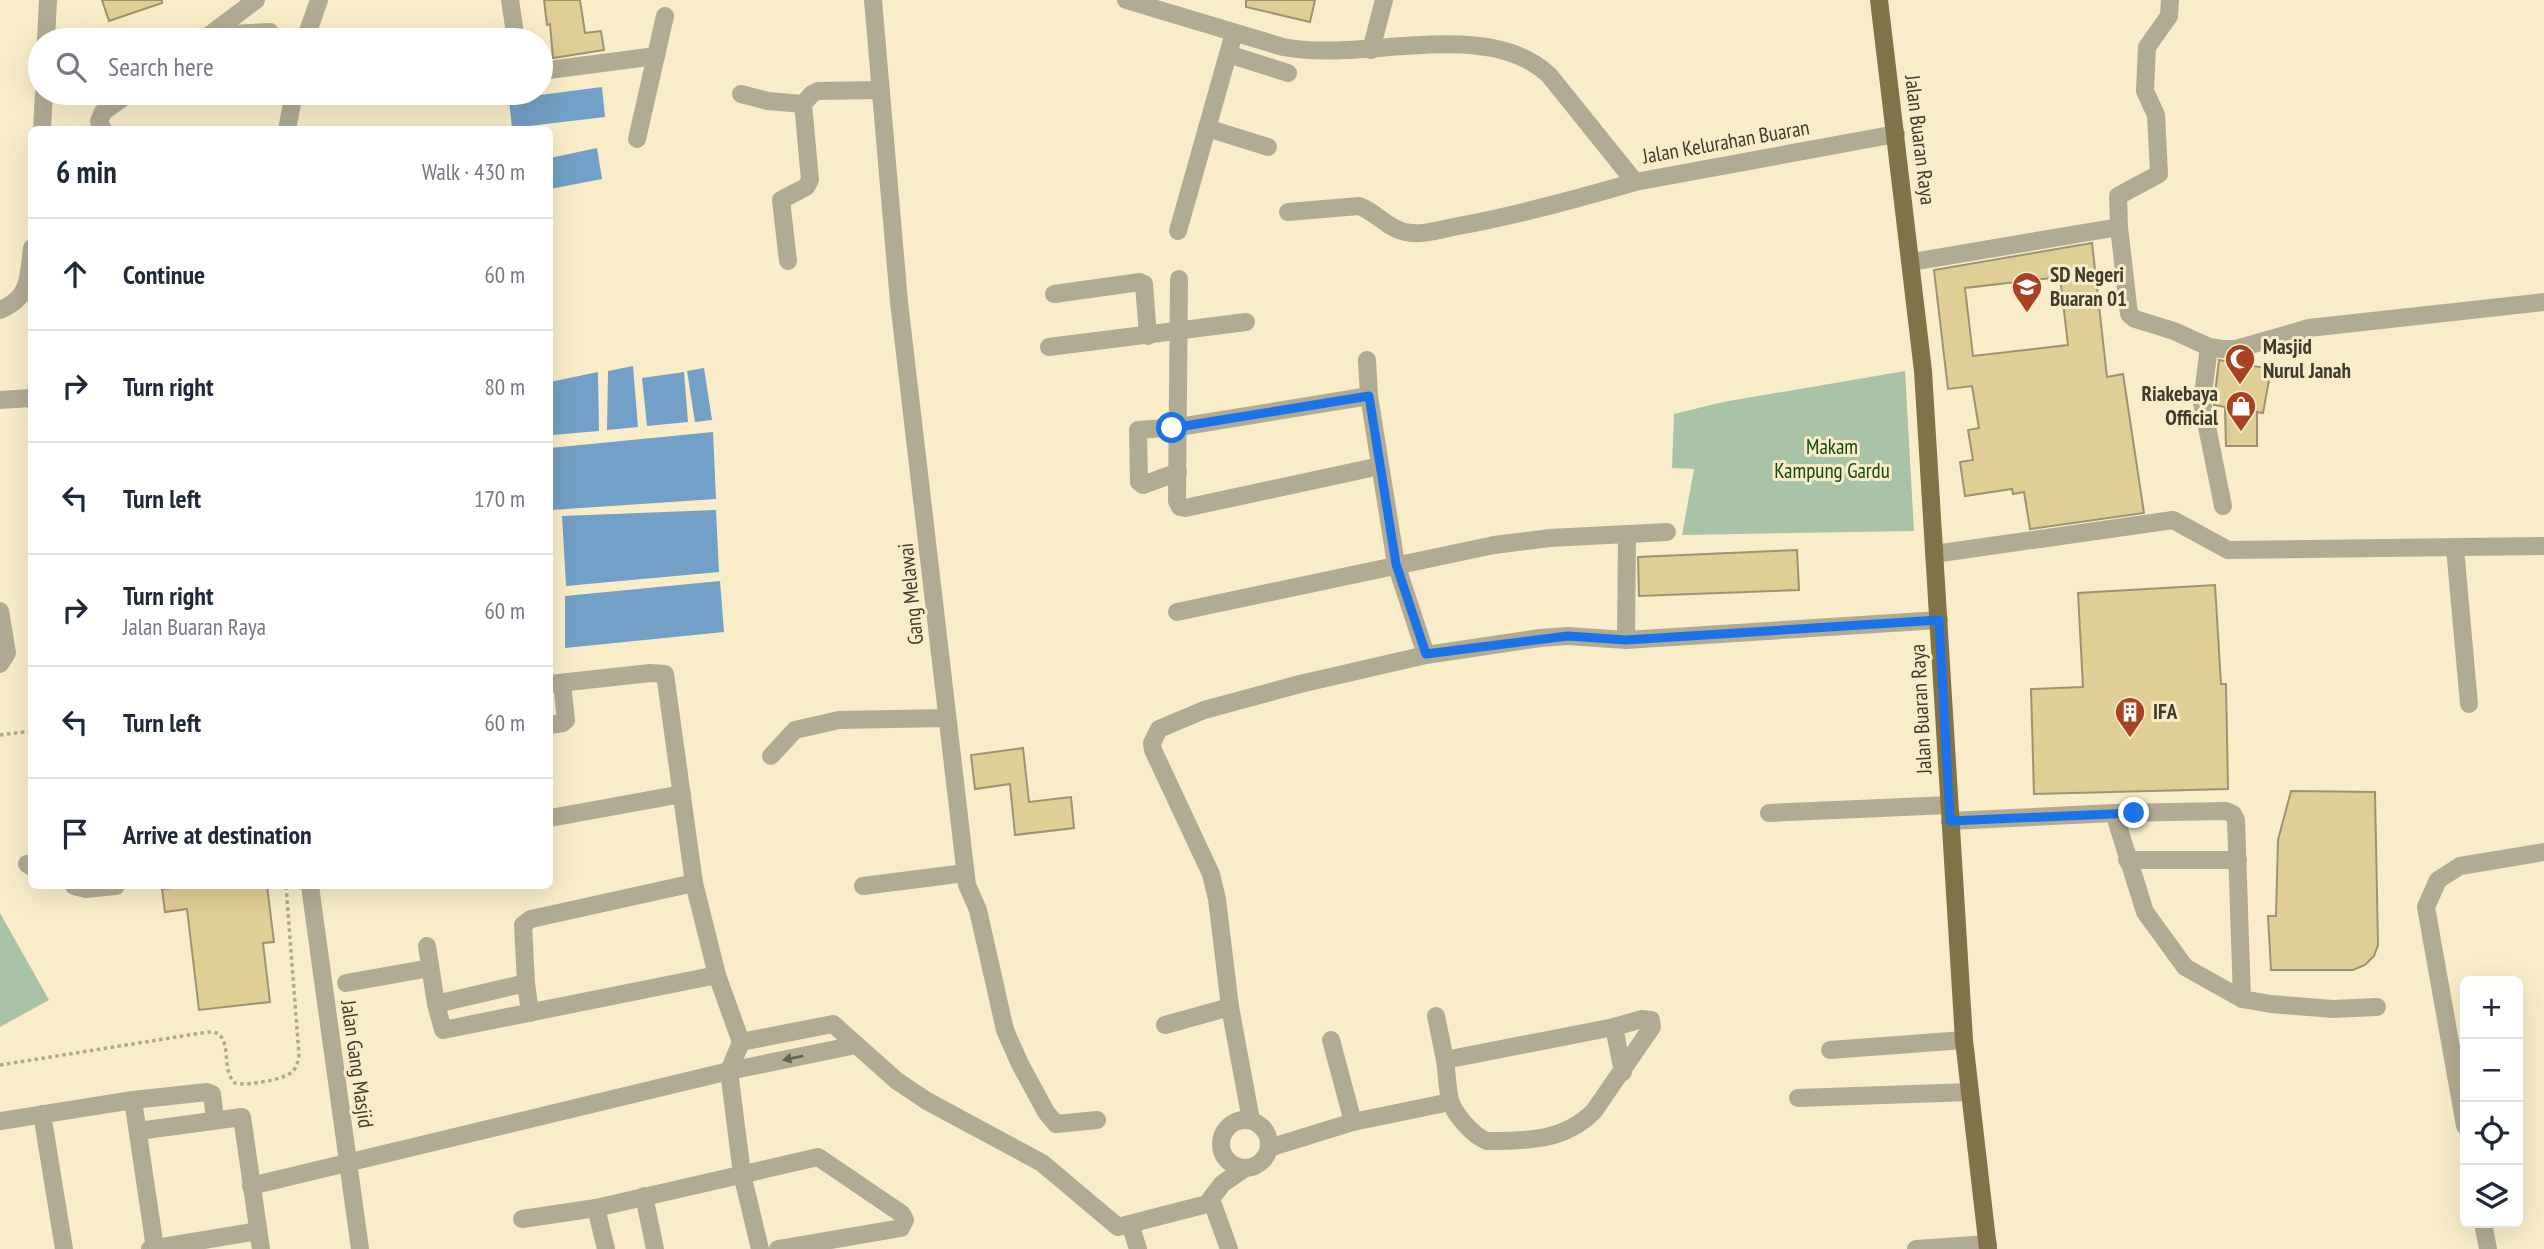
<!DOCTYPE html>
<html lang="en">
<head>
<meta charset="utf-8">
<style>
  body { margin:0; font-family:"PT Sans Narrow",sans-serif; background:#f6f6f7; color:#1f2937 }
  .controls { position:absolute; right:21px; bottom:21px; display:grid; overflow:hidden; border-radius:10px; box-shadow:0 7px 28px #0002 }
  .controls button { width:63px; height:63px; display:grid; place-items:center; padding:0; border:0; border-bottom:2px solid #e0e1e3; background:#fff; color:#1f2937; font:35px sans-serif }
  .stop { position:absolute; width:21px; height:21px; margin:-16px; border:5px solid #1a73e8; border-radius:50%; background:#fff }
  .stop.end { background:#1a73e8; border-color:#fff; box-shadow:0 2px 7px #0008 }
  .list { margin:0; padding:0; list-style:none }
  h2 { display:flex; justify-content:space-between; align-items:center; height:91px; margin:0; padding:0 28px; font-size:30px }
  h2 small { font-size:23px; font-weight:400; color:#747a83 }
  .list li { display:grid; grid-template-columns:46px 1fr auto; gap:21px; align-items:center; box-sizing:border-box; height:112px; padding:0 28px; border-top:2px solid #e0e1e3 }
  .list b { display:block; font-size:26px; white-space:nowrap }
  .list p { margin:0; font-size:23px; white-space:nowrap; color:#747a83 }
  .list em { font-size:23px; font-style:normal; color:#747a83 }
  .icon { flex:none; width:38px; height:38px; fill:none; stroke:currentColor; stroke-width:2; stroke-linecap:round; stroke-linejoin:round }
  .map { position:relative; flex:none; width:2544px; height:1249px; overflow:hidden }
  .search { position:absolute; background:#fff; box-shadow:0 7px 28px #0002; left:28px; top:28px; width:525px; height:77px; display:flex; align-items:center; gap:18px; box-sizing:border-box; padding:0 24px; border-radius:38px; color:#747a83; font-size:26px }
  .panel { position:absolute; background:#fff; box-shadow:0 7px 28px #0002; left:28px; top:126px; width:525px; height:763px; border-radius:10px }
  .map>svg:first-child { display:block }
  .green { fill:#a9c3a7 }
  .water { fill:#73a0c6 }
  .building { fill:#e0ce97; stroke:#9e9371; stroke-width:2; fill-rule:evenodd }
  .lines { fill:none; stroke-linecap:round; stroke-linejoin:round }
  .path { stroke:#b0a88c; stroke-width:3.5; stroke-dasharray:3.5 3.5; stroke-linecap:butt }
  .minor { stroke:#b2ab94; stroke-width:18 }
  .major { stroke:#817348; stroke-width:18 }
  .oneway { fill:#686351 }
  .route { stroke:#1a73e8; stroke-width:9 }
  .labels { text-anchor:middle; stroke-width:6; stroke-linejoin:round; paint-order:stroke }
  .street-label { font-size:21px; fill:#403c2d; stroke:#f9edc9 }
  .poi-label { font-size:21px; font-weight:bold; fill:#403c2d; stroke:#f9edc9; text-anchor:start }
  .park-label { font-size:21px; fill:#124a12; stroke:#f9edc9 }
</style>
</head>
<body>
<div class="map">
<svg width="2544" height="1249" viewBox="0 0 2544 1249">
  <rect width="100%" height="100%" fill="#f9edc9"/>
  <g class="green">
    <polygon points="1905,371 1914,531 1682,535 1694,469 1672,468 1674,414 1723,402"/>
    <polygon points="0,913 49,1000 0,1027"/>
  </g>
  <g class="water">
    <polygon points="602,87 605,117 512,128 509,99"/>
    <polygon points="597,148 602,179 550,189 550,158"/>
    <polygon points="633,366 638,427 607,430 608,371"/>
    <polygon points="704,368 712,420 695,422 687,371"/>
    <polygon points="598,372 599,431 552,435 550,382"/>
    <polygon points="684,372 688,422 647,426 642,378"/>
    <polygon points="713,432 716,499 551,510 550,448"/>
    <polygon points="716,510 719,572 566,586 562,516"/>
    <polygon points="720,581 724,632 565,648 565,596"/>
  </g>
  <g class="building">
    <polygon points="102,0 162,0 162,3 109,21"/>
    <polygon points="544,0 580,0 585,33 601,31 604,50 553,58 550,24 547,25"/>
    <polygon points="1246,0 1315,0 1310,22 1246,7"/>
    <path d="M2092 243 2107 377 2123 374 2144 513 2030 529 2024 492 2013 494 2012 489 1965 496 1960 462 1973 460 1968 430 1979 428 1972 386 1948 389 1934 270ZM2060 277 2068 345 1973 356 1965 288Z"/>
    <polygon points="2219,360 2271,369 2263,413 2257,412 2257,446 2226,446 2225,407 2214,405 2214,402"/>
    <polygon points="1797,550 1799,590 1639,596 1638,557"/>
    <polygon points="2215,585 2221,684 2226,684 2228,789 2034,794 2031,689 2083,687 2078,593"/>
    <polygon points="1023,748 1029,802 1071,797 1074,828 1015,835 1010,784 975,789 971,755"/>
    <polygon points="2291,791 2375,792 2378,945 2374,956 2365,965 2353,970 2271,970 2268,916 2276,916 2278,840"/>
    <polygon points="196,886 267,886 274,942 263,943 270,1002 199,1010 187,909 165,912 162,889"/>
  </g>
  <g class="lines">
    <g class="path">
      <polyline points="0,735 32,731"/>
      <path d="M0 1065 208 1032 218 1033C232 1047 221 1069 235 1083 246 1086 285 1080 293 1071 297 1067 298 1061 299 1055L286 886"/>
    </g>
    <g class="minor">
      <polyline points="510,0 516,40"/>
      <polyline points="873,0 899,302 967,885 978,910 1005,1030 1020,1064 1046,1112 1056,1124 1097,1120"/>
      <path d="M1126 0 1283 47C1363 63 1486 16 1549 75L1635 182 1896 134"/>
      <polyline points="211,35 270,32"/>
      <polyline points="46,40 48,0"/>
      <polyline points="203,40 256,0"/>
      <polyline points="305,40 319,0"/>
      <polyline points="1371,50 1384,0"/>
      <polyline points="1228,54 1288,73"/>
      <polyline points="541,71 656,56"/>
      <polyline points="741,94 768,101 803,104"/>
      <polyline points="1207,128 1268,147"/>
      <polyline points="42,130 44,93"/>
      <polyline points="103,130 99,121 103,112 130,93"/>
      <polyline points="287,130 294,93"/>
      <polyline points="637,139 665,16"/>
      <path d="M1288 212 1359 206C1376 212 1387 228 1405 232 1422 236 1442 229 1458 226 1518 215 1577 199 1635 182"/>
      <polyline points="2119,227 2118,196 2159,174 2156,115 2145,91 2147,47 2169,16 2170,0"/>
      <polyline points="1178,231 1234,33"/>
      <polyline points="788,261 781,200 806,187 810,180 803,104 812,94 818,91 879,90"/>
      <polyline points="1912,262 2119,227 2129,314 2135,319 2174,331 2209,347 2222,349 2236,349 2309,328 2544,302"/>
      <polyline points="1179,279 1177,501 1180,507 1185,508 1380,466"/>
      <polyline points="1054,294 1140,282 1144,284 1148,336"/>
      <path d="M0 310C31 297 28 278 32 248"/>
      <polyline points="1049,347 1246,322"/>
      <polyline points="2209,347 2202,402 2223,506"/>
      <polyline points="1367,360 1369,396 1396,564 1426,655"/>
      <polyline points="0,400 32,398"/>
      <polyline points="1178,472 1143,485 1139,482 1138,430 1179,427 1369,396"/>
      <polyline points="2455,548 2469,704"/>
      <polyline points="1934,554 2173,520 2228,550 2544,546"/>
      <polyline points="0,611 7,653 0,664"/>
      <polyline points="1177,612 1494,545 1550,538 1667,532"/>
      <polyline points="1626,640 1627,535"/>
      <polyline points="550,684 650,673 665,674 694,883 717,975 741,1042 729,1071 742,1174 760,1249"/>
      <polyline points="550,725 563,723 566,720 562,683"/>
      <polyline points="771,756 795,730 839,720 947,718"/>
      <polyline points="1769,813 1949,805"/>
      <polyline points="2114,813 2145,912 2185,967 2242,999 2271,1004 2333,1009 2377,1007"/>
      <polyline points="550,818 682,794"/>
      <polyline points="1950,821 2114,813 2226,811 2233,814 2236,820 2242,999"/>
      <polyline points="2127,860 2238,860"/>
      <polyline points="27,864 32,867"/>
      <polyline points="74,886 86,889 116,886"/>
      <polyline points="310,886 360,1249"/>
      <polyline points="863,886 965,873"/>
      <polyline points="427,946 436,1004 443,1030 717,975"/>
      <polyline points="346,983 430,968"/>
      <polyline points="436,1004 526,983"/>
      <polyline points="530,1013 526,983 523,925 531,919 694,883"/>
      <polyline points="1436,1016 1445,1060"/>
      <path d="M1642 1019 1651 1020 1652 1027 1594 1111C1565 1141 1527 1141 1487 1141 1473 1136 1454 1114 1450 1100 1447 1087 1447 1073 1445 1060L1614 1027Z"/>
      <polyline points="1165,1025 1230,1007"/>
      <polyline points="1614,1027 1623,1072"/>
      <polyline points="1331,1040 1353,1122"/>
      <polyline points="741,1042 833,1024 897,1081 927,1101 1042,1163 1118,1227 1207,1204 1222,1184 1245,1168"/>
      <polyline points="1830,1050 1964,1040"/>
      <polyline points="1798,1098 1970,1092"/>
      <polyline points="133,1100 155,1248"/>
      <polyline points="42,1114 64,1249"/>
      <circle cx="1245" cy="1144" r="24"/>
      <polyline points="1251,1120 1230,1007 1217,899 1211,874 1153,750 1152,743 1159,729 1204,710 1300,684 1426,655 1540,638 1568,636 1626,640 1939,620"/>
      <polyline points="0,1121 133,1100 207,1092 212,1094 215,1119"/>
      <polyline points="2465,1126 2426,907 2438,880 2460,866 2544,852"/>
      <polyline points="138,1131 242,1117 261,1249"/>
      <polyline points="1269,1148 1353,1122 1450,1102"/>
      <polyline points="251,1186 729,1071 856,1045"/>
      <polyline points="644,1196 655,1249"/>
      <polyline points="1211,1199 1229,1249"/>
      <polyline points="596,1208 606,1249"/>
      <polyline points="522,1219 596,1208 818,1157 902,1214 905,1220 901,1228 778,1249"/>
      <polyline points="2483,1223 2488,1249"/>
      <polyline points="1130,1224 1138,1249"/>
      <polyline points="150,1249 258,1231"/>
      <polyline points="1916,1249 1988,1244"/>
    </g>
    <polyline class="major" points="1879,0 1923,371 1964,1040 1988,1249"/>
  </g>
  <defs><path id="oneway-solid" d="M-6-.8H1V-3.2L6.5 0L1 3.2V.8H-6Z" transform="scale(1.75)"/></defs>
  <use class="oneway" href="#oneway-solid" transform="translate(793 1058) rotate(169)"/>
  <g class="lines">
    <polyline class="route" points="1172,428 1369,396 1396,564 1426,654 1568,636 1626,640 1939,620 1950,821 2134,813"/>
  </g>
  <defs>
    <g id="school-pin" transform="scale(1.575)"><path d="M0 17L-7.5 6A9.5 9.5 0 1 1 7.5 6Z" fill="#aa4124" stroke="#f9edc9"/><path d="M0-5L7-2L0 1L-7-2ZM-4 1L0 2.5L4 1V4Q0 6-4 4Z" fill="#fff"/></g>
    <g id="mosque-pin" transform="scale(1.575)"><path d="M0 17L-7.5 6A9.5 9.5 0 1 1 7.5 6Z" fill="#aa4124" stroke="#f9edc9"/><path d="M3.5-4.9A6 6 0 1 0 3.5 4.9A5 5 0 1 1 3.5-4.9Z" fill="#fff"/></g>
    <g id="shop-pin" transform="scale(1.575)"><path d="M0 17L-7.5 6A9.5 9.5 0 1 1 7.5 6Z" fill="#aa4124" stroke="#f9edc9"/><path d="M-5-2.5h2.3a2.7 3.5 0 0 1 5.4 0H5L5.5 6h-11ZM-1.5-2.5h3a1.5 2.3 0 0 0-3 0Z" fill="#fff"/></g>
    <g id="building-pin" transform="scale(1.575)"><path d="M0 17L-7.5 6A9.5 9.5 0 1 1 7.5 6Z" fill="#aa4124" stroke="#f9edc9"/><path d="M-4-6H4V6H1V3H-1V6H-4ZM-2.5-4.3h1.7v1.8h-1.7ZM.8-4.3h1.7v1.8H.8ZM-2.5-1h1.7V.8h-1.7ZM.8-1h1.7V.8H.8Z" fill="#fff"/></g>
  </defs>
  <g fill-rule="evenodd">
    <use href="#school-pin" x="2027" y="287"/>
    <use href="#mosque-pin" x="2240" y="359"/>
    <use href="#shop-pin" x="2241" y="406"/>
    <use href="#building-pin" x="2130" y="712"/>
  </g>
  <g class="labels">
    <g class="street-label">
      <text transform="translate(1920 140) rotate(83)" y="7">Jalan Buaran Raya</text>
      <text transform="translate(1726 142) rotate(-10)" y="7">Jalan Kelurahan Buaran</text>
      <text transform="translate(911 594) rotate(-96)" y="7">Gang Melawai</text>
      <text transform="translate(1921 709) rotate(-93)" y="7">Jalan Buaran Raya</text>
      <text transform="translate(357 1064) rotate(82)" y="7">Jalan Gang Masjid</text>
    </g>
    <g class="poi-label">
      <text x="2050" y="282">SD Negeri<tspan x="2050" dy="24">Buaran 01</tspan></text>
      <text x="2263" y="354">Masjid<tspan x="2263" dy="24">Nurul Janah</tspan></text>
      <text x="2218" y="401" text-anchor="end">Riakebaya<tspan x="2218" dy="24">Official</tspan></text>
      <text x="2153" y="719">IFA</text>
    </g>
    <g class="park-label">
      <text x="1832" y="454">Makam<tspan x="1832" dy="24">Kampung Gardu</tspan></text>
    </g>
  </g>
</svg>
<div class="controls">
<button>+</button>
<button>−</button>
<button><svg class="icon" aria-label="locate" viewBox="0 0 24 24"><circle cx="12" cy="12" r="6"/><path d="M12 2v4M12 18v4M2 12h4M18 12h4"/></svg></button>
<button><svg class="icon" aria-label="layers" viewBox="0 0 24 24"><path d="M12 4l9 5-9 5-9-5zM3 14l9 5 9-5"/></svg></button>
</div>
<div class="stop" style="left:1172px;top:428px"></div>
<div class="stop end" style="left:2134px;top:813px"></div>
<div class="search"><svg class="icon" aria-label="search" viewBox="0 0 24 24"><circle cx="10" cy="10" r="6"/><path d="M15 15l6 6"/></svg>Search here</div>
<section class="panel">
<h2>6 min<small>Walk · 430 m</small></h2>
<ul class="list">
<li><svg class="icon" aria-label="ahead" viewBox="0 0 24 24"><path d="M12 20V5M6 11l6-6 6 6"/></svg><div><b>Continue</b></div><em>60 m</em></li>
<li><svg class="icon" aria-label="right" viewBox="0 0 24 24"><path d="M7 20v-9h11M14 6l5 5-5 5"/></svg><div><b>Turn right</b></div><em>80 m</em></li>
<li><svg class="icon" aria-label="left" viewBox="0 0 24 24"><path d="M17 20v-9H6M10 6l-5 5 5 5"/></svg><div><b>Turn left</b></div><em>170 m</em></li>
<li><svg class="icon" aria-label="right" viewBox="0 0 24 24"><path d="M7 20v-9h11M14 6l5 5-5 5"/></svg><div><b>Turn right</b><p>Jalan Buaran Raya</p></div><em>60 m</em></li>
<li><svg class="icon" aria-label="left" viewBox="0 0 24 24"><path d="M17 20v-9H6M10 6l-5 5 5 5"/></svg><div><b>Turn left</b></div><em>60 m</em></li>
<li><svg class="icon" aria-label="arrive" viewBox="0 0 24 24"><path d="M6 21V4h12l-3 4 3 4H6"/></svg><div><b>Arrive at destination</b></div></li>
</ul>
</section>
</div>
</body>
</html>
